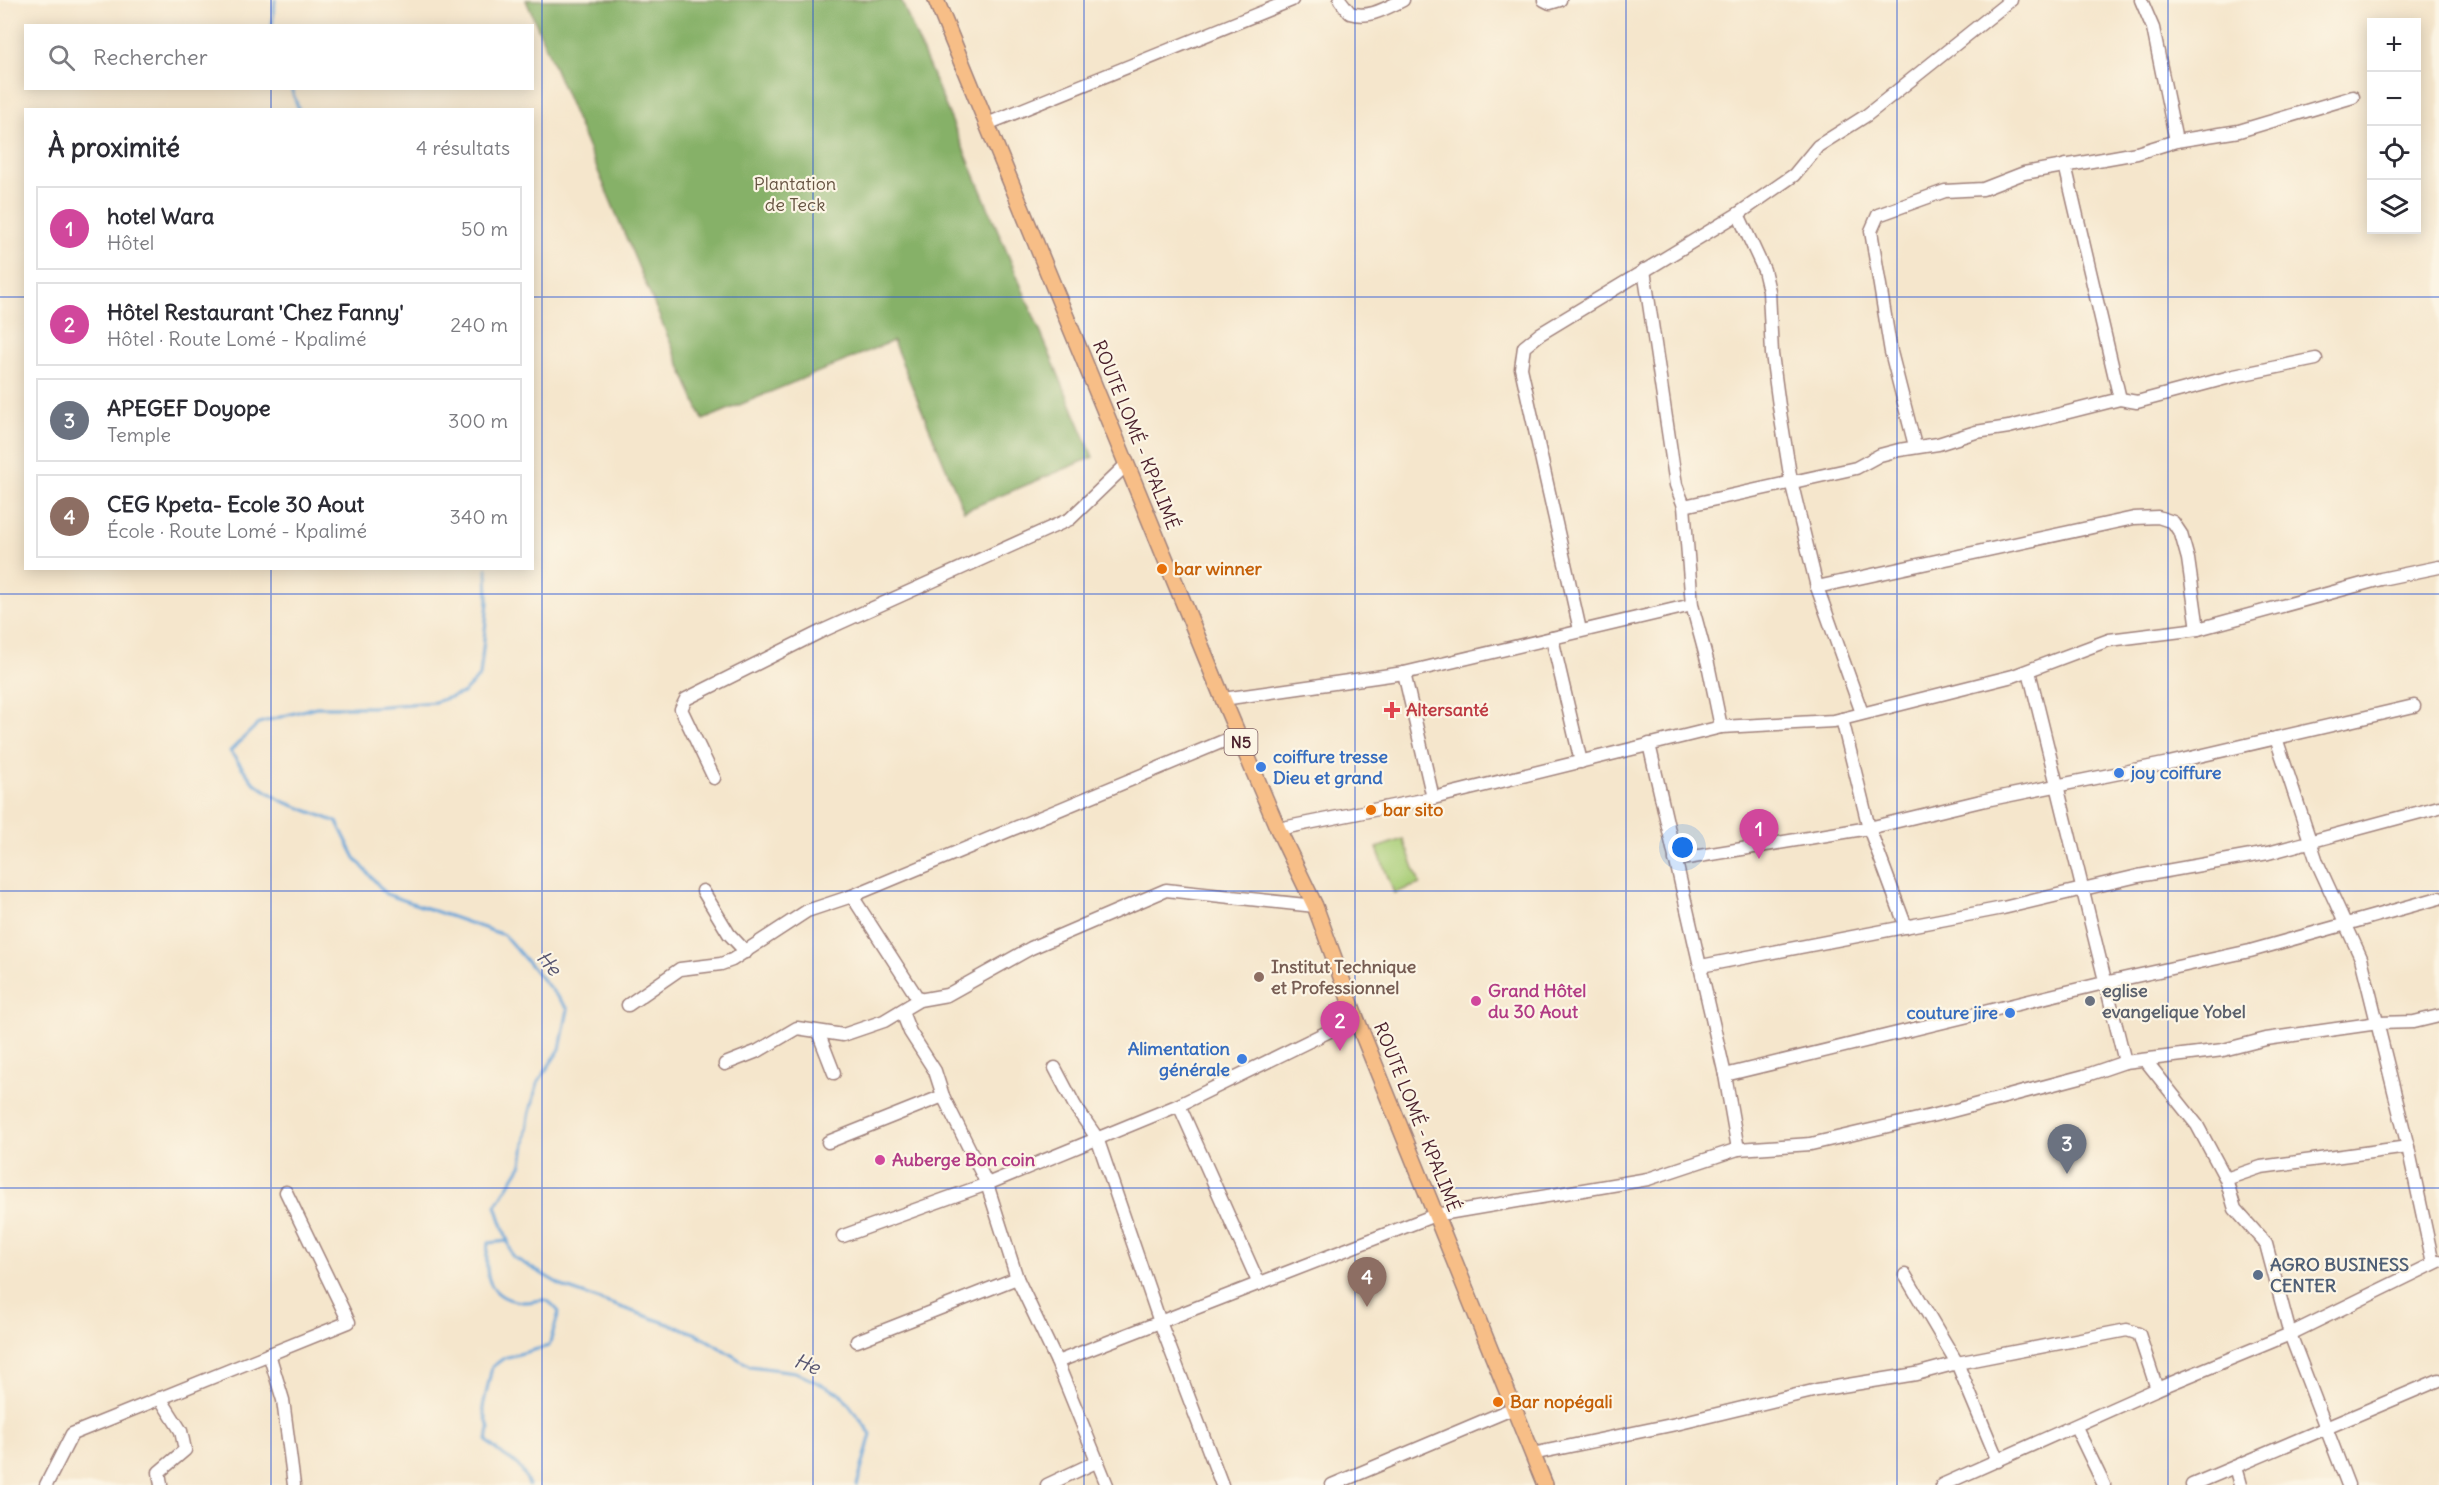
<!DOCTYPE html>
<html lang="fr">
<head>
<meta charset="utf-8">
<style>
  body { margin:0; font-family:Delius,sans-serif; background:#f7f7f7; color:#2b2b33 }
  .controls { position:absolute; right:18px; top:18px; display:grid; overflow:hidden; border-radius:0px; box-shadow:0 3px 15px #0003 }
  .controls button { width:54px; height:54px; display:grid; place-items:center; padding:0; border:0; border-bottom:2px solid #e1e1e2; background:#fff; color:#2b2b33; font:30px sans-serif }
  .you { position:absolute; left:1683px; top:848px; width:21px; height:21px; margin:-15px; border:4px solid #fff; border-radius:50%; background:#1a73e8; box-shadow:0 0 0 9px #1a73e833 }
  .badge { display:grid; place-items:center; width:39px; height:39px; border-radius:50%; background:#b5179e; color:#fff; font-size:20px; font-weight:700 }
  .pin { position:absolute; translate:-50% -50px; filter:drop-shadow(0 2px 3px #0008) }
  .pin::after { content:''; position:absolute; top:32px; width:21px; height:18px; background:inherit; clip-path:polygon(0 0,100% 0,50% 100%) }
  .list { margin:0; padding:0; list-style:none }
  h2 { display:flex; justify-content:space-between; align-items:center; height:78px; margin:0; padding:0 24px; font-size:26px }
  h2 small { font-size:20px; font-weight:400; color:#7c7c81 }
  .list li { display:grid; grid-template-columns:39px 1fr auto; gap:18px; align-items:center; box-sizing:border-box; height:84px; margin:0 12px 12px; padding:0 12px; border:2px solid #e1e1e2; border-radius:0px }
  .list b { display:block; font-size:22px; white-space:nowrap }
  .list p { margin:0; font-size:20px; white-space:nowrap; color:#7c7c81 }
  .list em { font-size:20px; font-style:normal; color:#7c7c81 }
  .icon { flex:none; width:33px; height:33px; fill:none; stroke:currentColor; stroke-width:2; stroke-linecap:round; stroke-linejoin:round }
  .map { position:relative; flex:none; width:2439px; height:1485px; overflow:hidden }
  .search { position:absolute; background:#fff; box-shadow:0 3px 15px #0003; left:24px; top:24px; width:510px; height:66px; display:flex; align-items:center; gap:15px; box-sizing:border-box; padding:0 21px; border-radius:0px; color:#7c7c81; font-size:22px }
  .panel { position:absolute; background:#fff; box-shadow:0 3px 15px #0003; left:24px; top:108px; width:510px; height:462px; border-radius:0px }
  .map>svg:first-child { display:block }
  .green { fill:#a9ce78; stroke:#7a7652; stroke-width:1.5 }
  .forest { fill:#86b168; stroke:#68684a; stroke-width:1.5 }
  .lines { fill:none; stroke-linecap:round; stroke-linejoin:round }
  .stream { stroke:#67a4d8; stroke-width:3 }
  .minor-casing { stroke:#a0827c; stroke-width:15 }
  .major-casing { stroke:#a0827c; stroke-width:18 }
  .minor { stroke:#fff; stroke-width:12 }
  .major { stroke:#f7be87; stroke-width:15 }
  .grid { fill:none; stroke:#1d4ed8; stroke-width:1.5; stroke-opacity:0.55 }
  .food-dot { fill:#e8710a; stroke:#fcf5e5; stroke-width:2 }
  .health-dot { fill:#e0444e; stroke:#fcf5e5; stroke-width:2 }
  .shop-dot { fill:#3f7fe0; stroke:#fcf5e5; stroke-width:2 }
  .education-dot { fill:#8d6e63; stroke:#fcf5e5; stroke-width:2 }
  .hotel-dot { fill:#d1479c; stroke:#fcf5e5; stroke-width:2 }
  .worship-dot { fill:#6b7280; stroke:#fcf5e5; stroke-width:2 }
  .service-dot { fill:#5c6f8a; stroke:#fcf5e5; stroke-width:2 }
  .labels { text-anchor:middle; stroke-width:4.5; stroke-linejoin:round; paint-order:stroke }
  .shield { fill:#fcf5e5; stroke:#7f5f63; stroke-width:1.5 }
  .shield-label { font-size:16px; font-weight:bold; fill:#4a1f2b }
  .park-label { font-size:18px; fill:#665442; stroke:#fcf5e5 }
  .street-label { font-size:18px; fill:#4a1f2b; stroke:#fcf5e5 }
  .food-label { font-size:18px; font-weight:bold; fill:#c56008; stroke:#fcf5e5; text-anchor:start }
  .health-label { font-size:18px; font-weight:bold; fill:#be3a42; stroke:#fcf5e5; text-anchor:start }
  .shop-label { font-size:18px; font-weight:bold; fill:#366cbe; stroke:#fcf5e5; text-anchor:start }
  .education-label { font-size:18px; font-weight:bold; fill:#785e54; stroke:#fcf5e5; text-anchor:start }
  .hotel-label { font-size:18px; font-weight:bold; fill:#b23c85; stroke:#fcf5e5; text-anchor:start }
  .worship-label { font-size:18px; font-weight:bold; fill:#5b616d; stroke:#fcf5e5; text-anchor:start }
  .service-label { font-size:18px; font-weight:bold; fill:#4e5e75; stroke:#fcf5e5; text-anchor:start }
  .water-label { font-size:20px; font-style:italic; fill:#565470; stroke:#fcf5e5 }
</style>
</head>
<body>
<div class="map">
<svg width="2439" height="1485" viewBox="0 0 2439 1485">
  <rect width="100%" height="100%" fill="#fcf5e5"/>
  <filter id="ink" filterUnits="userSpaceOnUse"><feTurbulence type="fractalNoise" baseFrequency=".0167" numOctaves="2"/><feDisplacementMap in="SourceGraphic" scale="12" xChannelSelector="R" yChannelSelector="G"/><feConvolveMatrix kernelMatrix="1 2 1 2 8 2 1 2 1" color-interpolation-filters="sRGB"/></filter>
  <filter id="wash" filterUnits="userSpaceOnUse"><feTurbulence type="fractalNoise" baseFrequency=".008" numOctaves="4" result="noise"/><feDisplacementMap in="SourceGraphic" scale="24" xChannelSelector="R" yChannelSelector="G"/><feGaussianBlur stdDeviation="1.35" result="paint"/><feColorMatrix in="noise" values="0 0 0 0 0 0 0 0 0 0 0 0 0 0 0 0 0 1.4 0 .05"/><feComposite in="paint" operator="in"/></filter>
  <g filter="url(#wash)">
    <rect width="100%" height="100%" fill="#f5e6cc"/>
    <polygon class="green" points="1403,839 1420,884 1394,893 1377,848"/>
    <polygon class="forest" points="526,0 901,0 1093,457 964,511 893,341 703,420"/>
    <g class="lines">
      <g class="stream">
        <polyline points="272,26 275,0"/>
        <polyline points="291,88 299,110"/>
        <polyline points="487,568 488,602 480,676 463,693 435,702 372,707 316,707 259,723 230,751 253,782 282,801 337,822 355,858 386,894 504,935 568,1009 560,1049 538,1082 529,1116 522,1164 496,1206 513,1257 566,1288 697,1334 750,1366 795,1372 841,1394 871,1434 857,1485"/>
        <path d="M508 1241 488 1243C484 1273 486 1298 522 1302 542 1303 543 1292 559 1312L549 1346 504 1358 492 1367 483 1407 489 1429 487 1441C504 1461 518 1455 529 1485"/>
      </g>
    </g>
  </g>
  <g filter="url(#ink)">
    <g class="lines">
      <g class="minor-casing">
        <g id="minor">
          <path d="M1340 0 1350 13C1369 19 1386 8 1403 0"/>
          <polyline points="1544,0 1550,3 1560,0"/>
          <polyline points="2141,0 2153,28 2176,141"/>
          <polyline points="987,124 1292,0"/>
          <polyline points="2065,165 2120,399"/>
          <polyline points="1738,214 1764,270 1769,291 1772,354 1779,406 1791,481 1817,587"/>
          <polyline points="1644,270 1676,485 1684,506 1692,605 1708,664 1721,727"/>
          <polyline points="1915,446 1891,352 1871,231 1878,215 1945,191 1983,189 2024,173 2137,153 2176,141 2239,131 2353,97"/>
          <polyline points="1684,506 1856,468 1880,455 1899,450 1938,444 1976,432 2009,427 2120,399 2137,402 2234,376 2316,359"/>
          <polyline points="1580,630 1521,368 1524,347 1540,334 1738,214 1794,175 1818,146 1867,115 2011,0"/>
          <polyline points="1552,638 1581,762"/>
          <polyline points="2029,671 2125,1062"/>
          <polyline points="1404,673 1433,798"/>
          <polyline points="1223,699 1404,673 1692,605"/>
          <polyline points="1862,713 1817,587 2134,518 2158,517 2173,522 2181,534 2188,559 2198,629"/>
          <polyline points="1842,719 1869,828 1906,927"/>
          <polyline points="2276,738 2317,862 2361,958 2408,1147 2433,1263"/>
          <polyline points="1649,744 1725,1075 1738,1149"/>
          <polyline points="714,778 681,709 686,699 820,632 1070,519 1127,464"/>
          <polyline points="1278,829 1433,798 1721,727 1834,721 2013,676 2109,640 2198,629 2381,579 2439,567"/>
          <polyline points="1675,860 1869,828 1981,801 2169,763 2414,706"/>
          <polyline points="703,891 729,934 746,952"/>
          <polyline points="852,896 1238,735"/>
          <polyline points="1701,966 2003,908 2138,876 2268,853 2439,807"/>
          <polyline points="628,1005 680,969 721,964 732,960 807,911 852,896 919,1000"/>
          <polyline points="818,1032 834,1073"/>
          <polyline points="2146,1061 2197,1125 2226,1179 2235,1209 2266,1244 2290,1334 2348,1485"/>
          <polyline points="725,1064 758,1051 797,1028 843,1035 884,1021 919,1000 947,995 1031,948 1166,890 1315,906"/>
          <polyline points="1055,1068 1075,1106 1097,1138 1160,1322 1222,1485"/>
          <polyline points="1725,1075 2104,983 2250,951 2439,898"/>
          <polyline points="1179,1105 1259,1284"/>
          <polyline points="828,1142 943,1096"/>
          <polyline points="2226,1179 2261,1167 2408,1147"/>
          <polyline points="843,1236 987,1184 943,1096 935,1071 910,1032 902,1012"/>
          <polyline points="1905,1275 1957,1363 1998,1461"/>
          <polyline points="857,1341 1017,1278"/>
          <polyline points="269,1354 283,1400 294,1485"/>
          <polyline points="1057,1362 1435,1215 1648,1179 1738,1149 1811,1144 1948,1112 2084,1076 2125,1062 2223,1050 2266,1039 2378,1023 2414,1022 2439,1016"/>
          <polyline points="160,1398 181,1431 185,1450 159,1472 161,1485"/>
          <polyline points="2076,1427 2104,1485"/>
          <polyline points="1532,1454 1676,1424 1817,1390 1916,1374 1957,1363 2127,1330 2139,1334 2157,1389"/>
          <polyline points="2235,1467 2240,1485"/>
          <polyline points="46,1485 72,1434 349,1322 286,1192"/>
          <polyline points="1047,1485 1098,1461"/>
          <polyline points="1107,1485 1057,1362 1017,1278 987,1184 1179,1105 1356,1018"/>
          <polyline points="1332,1485 1514,1408"/>
          <polyline points="1942,1485 2157,1389 2290,1334 2439,1261"/>
          <polyline points="2192,1485 2439,1380"/>
        </g>
      </g>
      <g class="major-casing">
        <polyline id="major" points="936,0 1223,699 1278,829 1315,906 1356,1018 1545,1485"/>
      </g>
      <use href="#minor" class="minor"/>
      <use href="#major" class="major"/>
    </g>
  </g>
  <path class="grid" d="M271 0V26M542 0V1485M813 0V1485M1084 0V1485M1355 0V1485M1626 0V1485M1897 0V1485M2168 0V1485M271 88V110M0 297H26M532 297H2439M271 568V1485M0 594H2439M0 891H2439M0 1188H2439"/>
  <g class="food-dot">
    <circle cx="1162" cy="569" r="6"/>
    <circle cx="1371" cy="810" r="6"/>
    <circle cx="1498" cy="1402" r="6"/>
  </g>
  <path class="health-dot" d="M1389 701h6v6h6v6h-6v6h-6v-6h-6v-6h6z"/>
  <g class="shop-dot">
    <circle cx="1261" cy="767" r="6"/>
    <circle cx="2119" cy="773" r="6"/>
    <circle cx="2010" cy="1013" r="6"/>
    <circle cx="1242" cy="1059" r="6"/>
  </g>
  <circle class="education-dot" cx="1259" cy="977" r="6"/>
  <g class="hotel-dot">
    <circle cx="1476" cy="1001" r="6"/>
    <circle cx="880" cy="1160" r="6"/>
  </g>
  <circle class="worship-dot" cx="2090" cy="1001" r="6"/>
  <circle class="service-dot" cx="2258" cy="1275" r="6"/>
  <g class="labels">
    <rect class="shield" x="1224.5" y="729" width="33" height="26" rx="4.5"/>
    <g class="shield-label">
      <text x="1241" y="748">N5</text>
    </g>
    <g class="park-label">
      <text x="795" y="190">Plantation<tspan x="795" dy="21">de Teck</tspan></text>
    </g>
    <g class="street-label">
      <text transform="translate(1136 435) rotate(68)" y="6">ROUTE LOMÉ - KPALIMÉ</text>
      <text transform="translate(1417 1117) rotate(68)" y="6">ROUTE LOMÉ - KPALIMÉ</text>
    </g>
    <g class="food-label">
      <text x="1174" y="575">bar winner</text>
      <text x="1383" y="816">bar sito</text>
      <text x="1510" y="1408">Bar nopégali</text>
    </g>
    <g class="health-label">
      <text x="1406" y="716">Altersanté</text>
    </g>
    <g class="shop-label">
      <text x="1273" y="763">coiffure tresse<tspan x="1273" dy="21">Dieu et grand</tspan></text>
      <text x="2131" y="779">joy coiffure</text>
      <text x="1998" y="1019" text-anchor="end">couture jire</text>
      <text x="1230" y="1055" text-anchor="end">Alimentation<tspan x="1230" dy="21">générale</tspan></text>
    </g>
    <g class="education-label">
      <text x="1271" y="973">Institut Technique<tspan x="1271" dy="21">et Professionnel</tspan></text>
    </g>
    <g class="hotel-label">
      <text x="1488" y="997">Grand Hôtel<tspan x="1488" dy="21">du 30 Aout</tspan></text>
      <text x="892" y="1166">Auberge Bon coin</text>
    </g>
    <g class="worship-label">
      <text x="2102" y="997">eglise<tspan x="2102" dy="21">evangelique Yobel</tspan></text>
    </g>
    <g class="service-label">
      <text x="2270" y="1271">AGRO BUSINESS<tspan x="2270" dy="21">CENTER</tspan></text>
    </g>
    <g class="water-label">
      <text transform="translate(549 963) rotate(49)" y="7">He</text>
      <text transform="translate(807 1364) rotate(20)" y="7">He</text>
    </g>
  </g>
</svg>
<div class="controls">
<button>+</button>
<button>−</button>
<button><svg class="icon" aria-label="locate" viewBox="0 0 24 24"><circle cx="12" cy="12" r="6"/><path d="M12 2v4M12 18v4M2 12h4M18 12h4"/></svg></button>
<button><svg class="icon" aria-label="layers" viewBox="0 0 24 24"><path d="M12 4l9 5-9 5-9-5zM3 14l9 5 9-5"/></svg></button>
</div>
<div class="you"></div>
<div class="pin badge" style="left:1759px;top:859px;background:#d1479c">1</div>
<div class="pin badge" style="left:1340px;top:1051px;background:#d1479c">2</div>
<div class="pin badge" style="left:2067px;top:1174px;background:#6b7280">3</div>
<div class="pin badge" style="left:1367px;top:1307px;background:#8d6e63">4</div>
<div class="search"><svg class="icon" aria-label="search" viewBox="0 0 24 24"><circle cx="10" cy="10" r="6"/><path d="M15 15l6 6"/></svg>Rechercher</div>
<section class="panel">
<h2>À proximité<small>4 résultats</small></h2>
<ul class="list">
<li><span class="badge" style="background:#d1479c">1</span><div><b>hotel Wara</b><p>Hôtel</p></div><em>50 m</em></li>
<li><span class="badge" style="background:#d1479c">2</span><div><b>Hôtel Restaurant 'Chez Fanny'</b><p>Hôtel · Route Lomé - Kpalimé</p></div><em>240 m</em></li>
<li><span class="badge" style="background:#6b7280">3</span><div><b>APEGEF Doyope</b><p>Temple</p></div><em>300 m</em></li>
<li><span class="badge" style="background:#8d6e63">4</span><div><b>CEG Kpeta- Ecole 30 Aout</b><p>École · Route Lomé - Kpalimé</p></div><em>340 m</em></li>
</ul>
</section>
</div>
</body>
</html>
